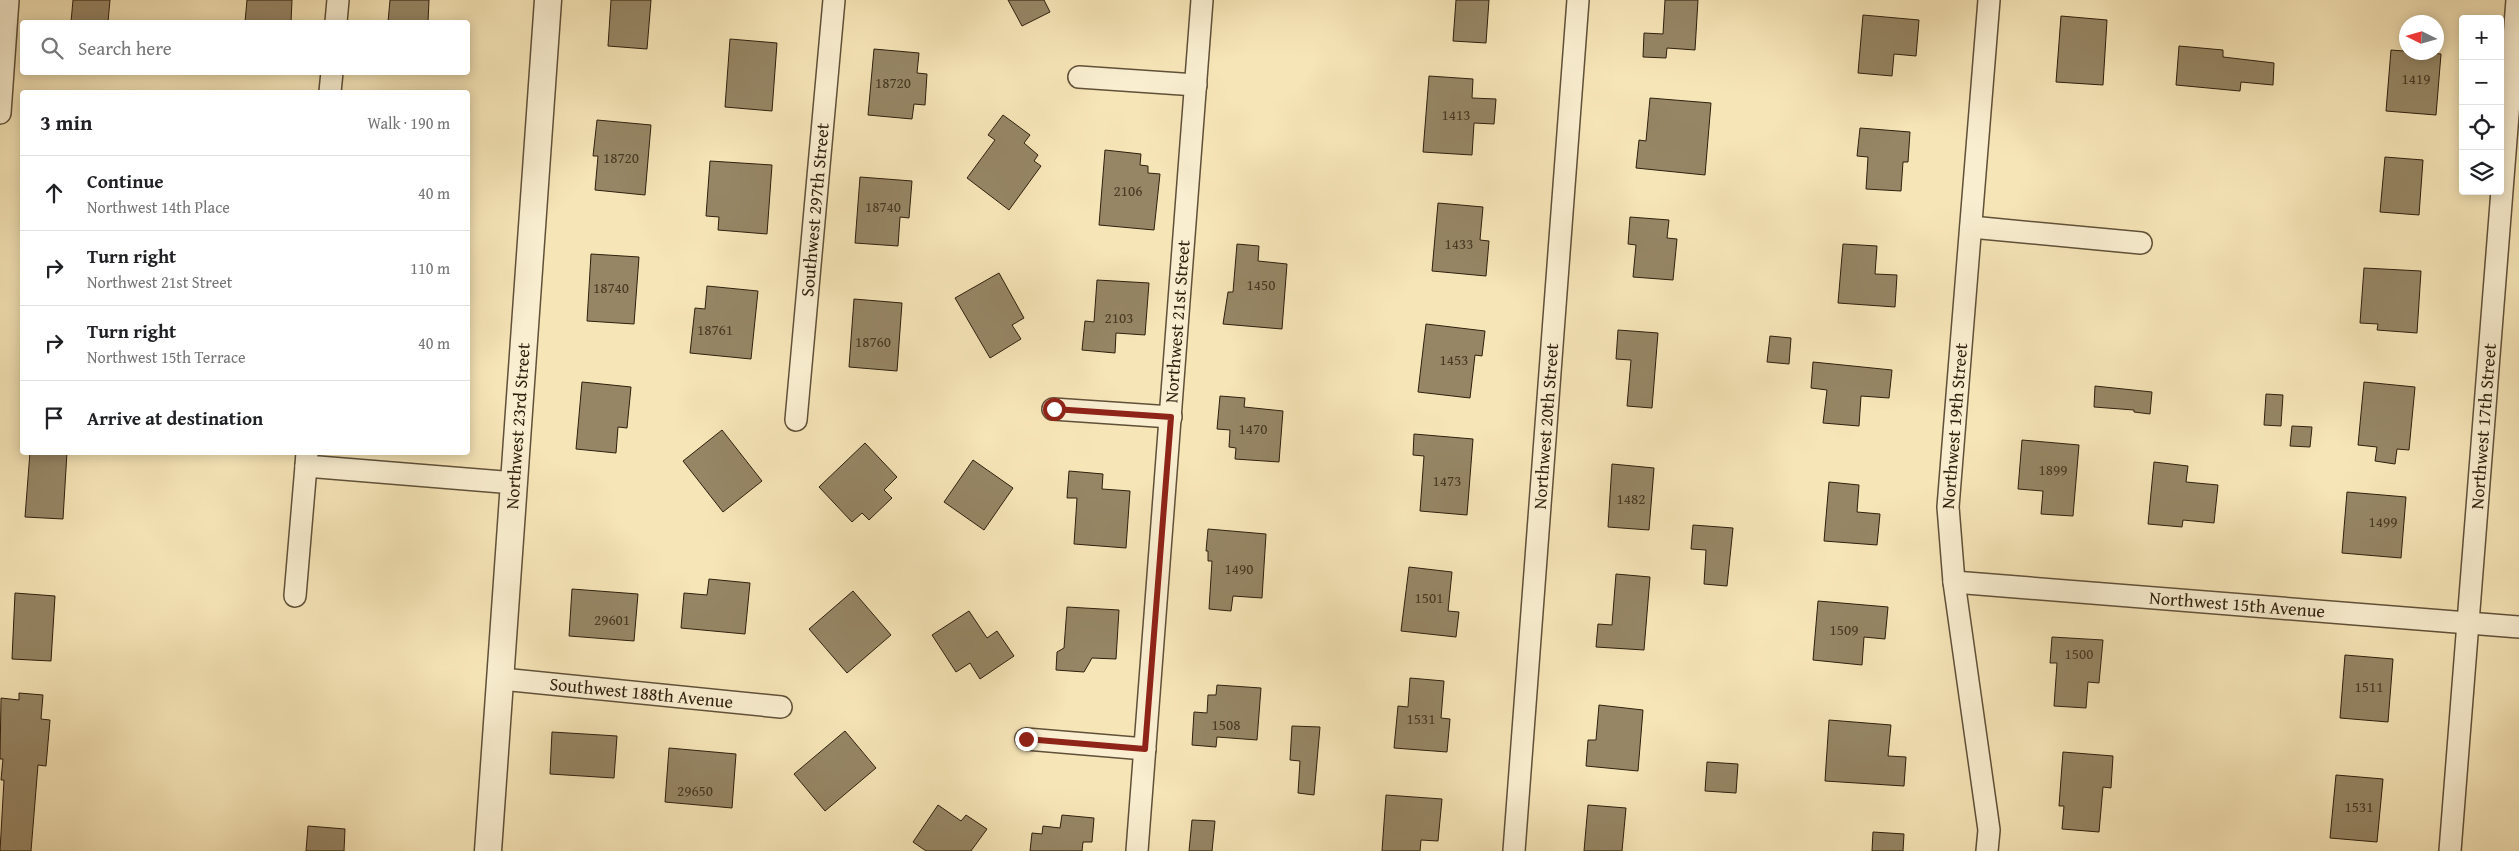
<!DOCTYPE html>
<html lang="en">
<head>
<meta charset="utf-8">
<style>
  body { margin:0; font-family:"Gentium Book Plus",serif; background:#f6f6f6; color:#202124 }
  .controls { position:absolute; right:15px; top:15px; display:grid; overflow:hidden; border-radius:5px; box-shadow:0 2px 12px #0003 }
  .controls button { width:45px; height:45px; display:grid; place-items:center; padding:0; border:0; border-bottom:1px solid #e0e0e0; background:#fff; color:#202124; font:25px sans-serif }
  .compass { position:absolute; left:2399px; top:15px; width:45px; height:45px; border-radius:50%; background:#fff; box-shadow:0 2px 12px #0003; rotate:275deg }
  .stop { position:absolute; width:15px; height:15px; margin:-11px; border:4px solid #8f2418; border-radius:50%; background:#fff }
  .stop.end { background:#8f2418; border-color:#fff; box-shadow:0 1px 5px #0008 }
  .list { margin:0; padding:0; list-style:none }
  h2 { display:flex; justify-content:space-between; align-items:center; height:65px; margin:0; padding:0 20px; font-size:21px }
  h2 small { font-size:16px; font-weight:400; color:#757577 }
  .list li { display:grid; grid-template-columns:32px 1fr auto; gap:15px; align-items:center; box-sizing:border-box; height:75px; padding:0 20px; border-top:1px solid #e0e0e0 }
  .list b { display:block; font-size:19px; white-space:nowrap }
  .list p { margin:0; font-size:16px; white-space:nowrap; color:#757577 }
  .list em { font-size:16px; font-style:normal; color:#757577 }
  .icon { flex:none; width:28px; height:28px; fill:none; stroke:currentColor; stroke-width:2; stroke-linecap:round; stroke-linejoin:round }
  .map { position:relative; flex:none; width:2519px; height:851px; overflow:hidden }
  .search { position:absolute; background:#fff; box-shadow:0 2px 12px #0003; left:20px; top:20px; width:450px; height:55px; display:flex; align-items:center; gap:12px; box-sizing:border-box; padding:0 18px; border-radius:5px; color:#757577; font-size:19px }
  .panel { position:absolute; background:#fff; box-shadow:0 2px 12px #0003; left:20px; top:90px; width:450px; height:365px; border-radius:5px }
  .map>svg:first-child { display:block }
  .building { fill:#968665; stroke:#2e1f0d }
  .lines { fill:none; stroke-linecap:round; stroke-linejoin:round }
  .minor-casing { stroke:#605038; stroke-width:24 }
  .tertiary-casing { stroke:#605038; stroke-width:29 }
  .minor { stroke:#f9eed0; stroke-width:21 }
  .tertiary { stroke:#f9eed0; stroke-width:26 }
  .route { stroke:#8f2418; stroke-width:6 }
  .labels { text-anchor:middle; stroke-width:4; stroke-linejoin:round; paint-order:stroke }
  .number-label { font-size:15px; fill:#483923 }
  .street-label { font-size:18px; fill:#2e1f0d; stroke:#f9eed0 }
</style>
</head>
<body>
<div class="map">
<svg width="2519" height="851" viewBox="0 0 2519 851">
  <rect width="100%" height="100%" fill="#f6e5b7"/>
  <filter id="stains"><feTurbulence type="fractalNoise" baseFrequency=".004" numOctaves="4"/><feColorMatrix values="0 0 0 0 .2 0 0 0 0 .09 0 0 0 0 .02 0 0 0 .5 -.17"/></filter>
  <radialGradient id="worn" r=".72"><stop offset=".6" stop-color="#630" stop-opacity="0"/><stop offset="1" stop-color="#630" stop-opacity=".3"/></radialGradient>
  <g class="building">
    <polygon points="73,0 110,0 108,22 71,22"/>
    <polygon points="247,0 292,0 291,22 245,22"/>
    <polygon points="390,0 429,0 428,22 388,22"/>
    <polygon points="611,0 651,0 647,49 608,46"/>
    <polygon points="1008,0 1044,0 1050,12 1022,26"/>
    <polygon points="1456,0 1489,0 1486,43 1453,41"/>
    <polygon points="1665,0 1698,0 1695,50 1667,48 1666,58 1643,57 1644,33 1663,34"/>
    <polygon points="1863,15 1919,20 1916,56 1894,54 1892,76 1858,73"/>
    <polygon points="2061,16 2107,20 2103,85 2056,82"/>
    <polygon points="730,39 777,43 772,111 725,107"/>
    <polygon points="2179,46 2223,50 2223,57 2274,63 2273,85 2241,82 2240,91 2176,85"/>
    <polygon points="874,49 919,53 917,73 927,74 925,105 914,104 912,119 868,115"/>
    <polygon points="2391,50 2441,54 2436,115 2386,111"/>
    <polygon points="1429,76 1473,79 1472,98 1496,99 1494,124 1474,123 1472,155 1423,152"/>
    <polygon points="1650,98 1711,103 1705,175 1636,168 1639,140 1646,141"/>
    <polygon points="1003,115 1030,135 1024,143 1038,155 1034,161 1041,166 1009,210 967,178 995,140 988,135"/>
    <polygon points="597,120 651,125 645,195 595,190 598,156 593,156"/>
    <polygon points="1860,128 1910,132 1908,162 1903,162 1901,191 1866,189 1868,157 1857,156"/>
    <polygon points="1105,150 1141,154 1140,165 1148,166 1148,173 1160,174 1154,230 1099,225"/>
    <polygon points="2385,157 2423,160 2419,215 2380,212"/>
    <polygon points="710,161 772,165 767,234 718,230 719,217 706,216"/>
    <polygon points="860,177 912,181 909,218 900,217 898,246 855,243"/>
    <polygon points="1438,203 1483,207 1480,240 1489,241 1486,276 1432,271"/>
    <polygon points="1630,217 1669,220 1667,238 1677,239 1673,280 1633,277 1636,245 1628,244"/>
    <polygon points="1237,244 1259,246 1258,261 1287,264 1282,329 1223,324 1228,292 1233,292"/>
    <polygon points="1843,244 1877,246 1875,274 1897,275 1895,307 1838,303"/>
    <polygon points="591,254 639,257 634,324 587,321"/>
    <polygon points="2364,268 2421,271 2417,333 2377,330 2378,324 2360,323"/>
    <polygon points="999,273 1024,318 1012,325 1021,339 990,358 955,298"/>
    <polygon points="1097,280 1149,283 1145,335 1116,333 1115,353 1082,350 1085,321 1094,322"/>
    <polygon points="707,286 758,291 751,359 690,353 695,308 705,309"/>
    <polygon points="854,299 902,303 897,371 849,367"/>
    <polygon points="1426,324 1485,331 1482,356 1475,355 1470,398 1418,392"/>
    <polygon points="1618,330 1658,333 1652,408 1627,406 1631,360 1616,359"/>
    <polygon points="1770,336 1791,338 1789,364 1767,362"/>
    <polygon points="1813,362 1892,370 1889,398 1861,396 1859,426 1823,423 1827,390 1811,388"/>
    <polygon points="582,382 631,387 627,428 618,427 616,453 576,449"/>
    <polygon points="2364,382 2415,387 2409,450 2397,449 2395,464 2375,461 2377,447 2358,445"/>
    <polygon points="2095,386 2152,392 2150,414 2134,412 2134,410 2094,407"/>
    <polygon points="2266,394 2283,395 2281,426 2264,425"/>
    <polygon points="1220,396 1245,398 1244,407 1283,411 1279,462 1235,459 1236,448 1229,447 1230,430 1217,429"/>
    <polygon points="2292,426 2312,427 2310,447 2290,446"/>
    <polygon points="722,430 762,481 723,512 683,461"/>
    <polygon points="1414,434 1473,439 1467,515 1420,511 1424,456 1413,455"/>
    <polygon points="2022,440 2079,445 2073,516 2041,514 2043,491 2018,489"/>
    <polygon points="865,443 897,477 884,490 892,498 869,520 862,513 852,522 819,487"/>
    <polygon points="30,452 67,452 63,519 25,517"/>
    <polygon points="973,460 1013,488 984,530 944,502"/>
    <polygon points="2154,462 2188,466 2186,482 2218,485 2214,523 2183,520 2182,527 2148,524"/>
    <polygon points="1612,464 1654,468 1649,530 1608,527"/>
    <polygon points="1069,471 1103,474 1102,489 1130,491 1126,548 1074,544 1077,498 1067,498"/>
    <polygon points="1829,482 1859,485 1857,512 1880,514 1877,545 1824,541"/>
    <polygon points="2347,492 2406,497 2401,558 2342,553"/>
    <polygon points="1693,525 1733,528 1727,586 1704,584 1706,550 1691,549"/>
    <polygon points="1208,529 1266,534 1262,598 1233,596 1231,611 1209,609 1212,561 1208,561 1208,551 1206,551"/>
    <polygon points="1409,567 1452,572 1448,611 1459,612 1456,637 1401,631"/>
    <polygon points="1616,574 1650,577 1644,650 1596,647 1598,624 1612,625"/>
    <polygon points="709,579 750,583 745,634 681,628 684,593 707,595"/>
    <polygon points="572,589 638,594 634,641 569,636"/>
    <polygon points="853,591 891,635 847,673 809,629"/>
    <polygon points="15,593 55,596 51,661 12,659"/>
    <polygon points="1818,601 1888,607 1885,639 1864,637 1862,665 1813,660"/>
    <polygon points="1067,607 1119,610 1116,659 1092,658 1084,672 1056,670 1057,652 1064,648"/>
    <polygon points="969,611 987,638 997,631 1014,656 980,679 970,663 956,672 932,635"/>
    <polygon points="2052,637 2103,640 2099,683 2088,682 2086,708 2054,706 2057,663 2050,663"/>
    <polygon points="2345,655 2393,659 2388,722 2340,718"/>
    <polygon points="1410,678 1444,681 1441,718 1450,719 1447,752 1394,748 1398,706 1408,707"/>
    <polygon points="1217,685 1261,688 1257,740 1217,737 1216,747 1192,745 1194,712 1207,713 1208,695 1216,695"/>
    <polygon points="19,693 43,695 41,719 50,720 46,766 38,765 31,851 0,851 4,780 1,780 3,759 0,759 1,698 19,700"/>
    <polygon points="1599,705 1643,710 1638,771 1586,766 1588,740 1596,740"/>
    <polygon points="1829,720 1891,725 1888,756 1906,757 1904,786 1825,781"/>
    <polygon points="1292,726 1320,727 1314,795 1298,793 1300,761 1290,760"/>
    <polygon points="845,731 876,768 825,811 794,774"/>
    <polygon points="552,732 617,736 614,778 550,774"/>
    <polygon points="669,748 736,754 732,808 665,802"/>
    <polygon points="2063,752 2113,756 2111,788 2103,787 2099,832 2062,829 2064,806 2059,806"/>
    <polygon points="1707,762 1738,764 1736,793 1705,791"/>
    <polygon points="2336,775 2383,779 2377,842 2330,838"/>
    <polygon points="1386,795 1442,799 1438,841 1421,840 1420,851 1382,851"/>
    <polygon points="938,805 961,821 966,815 987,829 971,851 926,851 913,842"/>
    <polygon points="1588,805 1626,808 1622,851 1584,851"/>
    <polygon points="1062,815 1094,818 1092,842 1083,842 1082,851 1030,851 1032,833 1042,834 1043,826 1060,828"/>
    <polygon points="1192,820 1215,821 1212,851 1189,851"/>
    <polygon points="308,826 345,829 344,851 306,851"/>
    <polygon points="1873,832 1904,834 1903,851 1872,851"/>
  </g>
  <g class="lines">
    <g class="minor-casing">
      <g id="minor">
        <polyline points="336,22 338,0"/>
        <polyline points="1079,77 1196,85"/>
        <polyline points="330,92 332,72"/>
        <polyline points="0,113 8,0"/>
        <polyline points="1971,227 2141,243"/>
        <polyline points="1053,409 1171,417"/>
        <path id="s1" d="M796 420 834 0"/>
        <polyline points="307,452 306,466 515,483"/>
        <path id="s2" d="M1954 582 2519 627"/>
        <polyline points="295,596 306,466"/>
        <path id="s3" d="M502 679 781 707"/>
        <polyline points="1026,739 1145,749"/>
        <path id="s4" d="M1137 851 1202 0"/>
        <path id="s5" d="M1514 851 1578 0"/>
        <path id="s6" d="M1987 851 1989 830 1954 582 1948 507 1989 0"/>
        <path id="s7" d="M2450 851 2517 0"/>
      </g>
    </g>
    <g class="tertiary-casing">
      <g id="tertiary">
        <path id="s8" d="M488 851 548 0"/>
      </g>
    </g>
    <use href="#minor" class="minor"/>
    <use href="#tertiary" class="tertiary"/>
  </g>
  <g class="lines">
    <polyline class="route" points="1026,739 1145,749 1171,417 1054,409"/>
  </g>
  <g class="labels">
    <g class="number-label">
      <text x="2416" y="84">1419</text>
      <text x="893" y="88">18720</text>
      <text x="1456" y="120">1413</text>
      <text x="621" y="163">18720</text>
      <text x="1128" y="196">2106</text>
      <text x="883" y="212">18740</text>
      <text x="1459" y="249">1433</text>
      <text x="1261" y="290">1450</text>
      <text x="611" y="293">18740</text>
      <text x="1119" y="323">2103</text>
      <text x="715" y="335">18761</text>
      <text x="873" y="347">18760</text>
      <text x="1454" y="365">1453</text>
      <text x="1253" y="434">1470</text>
      <text x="2053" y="475">1899</text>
      <text x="1447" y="486">1473</text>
      <text x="1631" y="504">1482</text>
      <text x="2383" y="527">1499</text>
      <text x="1239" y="574">1490</text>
      <text x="1429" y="603">1501</text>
      <text x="612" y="625">29601</text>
      <text x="1844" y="635">1509</text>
      <text x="2079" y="659">1500</text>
      <text x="2369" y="692">1511</text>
      <text x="1421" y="724">1531</text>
      <text x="1226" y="730">1508</text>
      <text x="695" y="796">29650</text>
      <text x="2359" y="812">1531</text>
    </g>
    <g class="street-label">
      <text dy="6" stroke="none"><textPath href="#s1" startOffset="211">Southwest 297th Street</textPath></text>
      <text dy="6" stroke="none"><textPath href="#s4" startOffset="531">Northwest 21st Street</textPath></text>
      <text dy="6" stroke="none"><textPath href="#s8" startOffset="426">Northwest 23rd Street</textPath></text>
      <text dy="6" stroke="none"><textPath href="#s5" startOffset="426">Northwest 20th Street</textPath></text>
      <text dy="6" stroke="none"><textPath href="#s6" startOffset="428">Northwest 19th Street</textPath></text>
      <text dy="6" stroke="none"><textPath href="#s7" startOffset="426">Northwest 17th Street</textPath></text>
      <text dy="6" stroke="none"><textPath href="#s2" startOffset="284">Northwest 15th Avenue</textPath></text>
      <text dy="6" stroke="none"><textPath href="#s3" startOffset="140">Southwest 188th Avenue</textPath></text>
    </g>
  </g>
  <rect width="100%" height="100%" filter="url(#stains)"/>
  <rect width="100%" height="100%" fill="url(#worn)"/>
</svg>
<div class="controls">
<button>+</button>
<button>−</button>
<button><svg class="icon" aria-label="locate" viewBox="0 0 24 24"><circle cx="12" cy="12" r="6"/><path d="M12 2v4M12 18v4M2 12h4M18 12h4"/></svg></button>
<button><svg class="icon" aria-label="layers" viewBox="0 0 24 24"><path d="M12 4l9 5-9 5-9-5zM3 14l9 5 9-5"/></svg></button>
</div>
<svg class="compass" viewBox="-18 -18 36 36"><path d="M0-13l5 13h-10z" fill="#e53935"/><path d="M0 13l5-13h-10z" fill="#757577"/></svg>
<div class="stop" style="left:1054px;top:409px"></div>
<div class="stop end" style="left:1026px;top:739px"></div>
<div class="search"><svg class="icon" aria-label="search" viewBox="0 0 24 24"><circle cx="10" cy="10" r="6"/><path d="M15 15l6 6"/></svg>Search here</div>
<section class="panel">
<h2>3 min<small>Walk · 190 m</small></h2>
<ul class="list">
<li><svg class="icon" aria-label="ahead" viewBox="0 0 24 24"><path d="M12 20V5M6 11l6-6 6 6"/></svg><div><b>Continue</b><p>Northwest 14th Place</p></div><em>40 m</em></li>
<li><svg class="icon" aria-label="right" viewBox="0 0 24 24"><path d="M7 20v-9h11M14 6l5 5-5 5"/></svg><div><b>Turn right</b><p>Northwest 21st Street</p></div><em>110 m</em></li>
<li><svg class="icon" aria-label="right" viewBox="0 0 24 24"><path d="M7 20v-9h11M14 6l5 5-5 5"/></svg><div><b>Turn right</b><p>Northwest 15th Terrace</p></div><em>40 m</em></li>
<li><svg class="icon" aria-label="arrive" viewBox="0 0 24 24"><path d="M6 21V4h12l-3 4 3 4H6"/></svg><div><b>Arrive at destination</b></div></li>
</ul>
</section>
</div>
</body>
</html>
